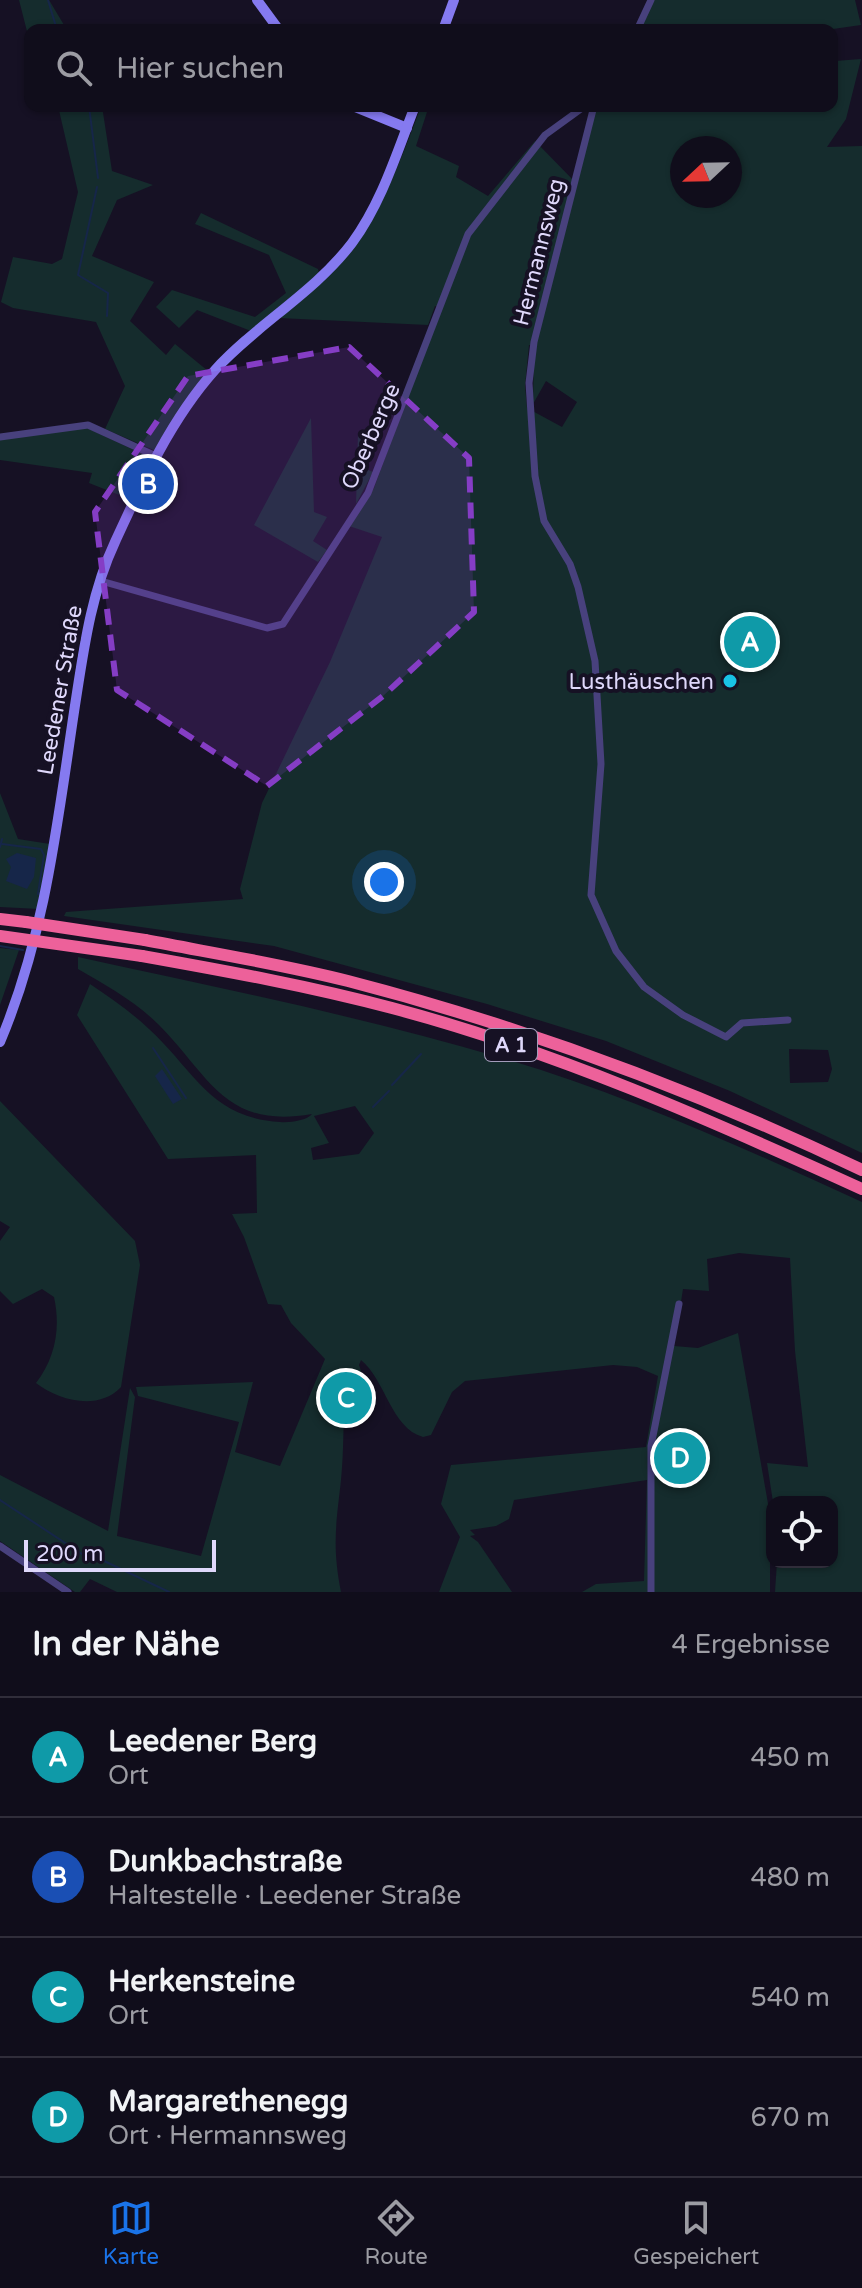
<!DOCTYPE html>
<html lang="de">
<head>
<meta charset="utf-8">
<style>
  body { margin:0; font-family:"Varela Round",sans-serif; background:#1e1b28; color:#f1f3f6 }
  .controls { position:absolute; right:24px; bottom:24px; display:grid; overflow:hidden; border-radius:16px; box-shadow:0 2px 6px #0004 }
  .controls button { width:72px; height:72px; display:grid; place-items:center; padding:0; border:0; border-bottom:2px solid #302d3a; background:#100d1b; color:#f1f3f6; font:40px sans-serif }
  .compass { position:absolute; left:670px; top:136px; width:72px; height:72px; border-radius:50%; background:#100d1b; box-shadow:0 2px 6px #0004; rotate:248deg }
  .scale { position:absolute; left:24px; bottom:20px; width:192px; box-sizing:border-box; padding-left:8px; border:4px solid #dfd8fb; border-top:0; font-size:22px; line-height:28px; white-space:nowrap; color:#dfd8fb; -webkit-text-stroke:6px #161124; paint-order:stroke }
  .you { position:absolute; left:384px; top:882px; width:28px; height:28px; margin:-20px; border:6px solid #fff; border-radius:50%; background:#1a73e8; box-shadow:0 0 0 12px #1a73e833 }
  .badge { display:grid; place-items:center; width:52px; height:52px; border-radius:50%; background:#1a73e8; color:#fff; font-size:26px; font-weight:700 }
  .pin { position:absolute; translate:-50% -50%; border:4px solid #fff; box-shadow:0 2px 8px #0006 }
  .list { margin:0; padding:0; list-style:none }
  h2 { display:flex; justify-content:space-between; align-items:center; height:104px; margin:0; padding:0 32px; font-size:34px }
  h2 small { font-size:26px; font-weight:400; color:#9c9ca3 }
  .list li { display:grid; grid-template-columns:52px 1fr auto; gap:24px; align-items:center; box-sizing:border-box; height:120px; padding:0 32px; border-top:2px solid #302d3a }
  .list b { display:block; font-size:30px; white-space:nowrap }
  .list p { margin:0; font-size:26px; white-space:nowrap; color:#9c9ca3 }
  .list em { font-size:26px; font-style:normal; color:#9c9ca3 }
  .icon { flex:none; width:44px; height:44px; fill:none; stroke:currentColor; stroke-width:2; stroke-linecap:round; stroke-linejoin:round }
  .map { position:relative; flex:none; width:862px; height:1592px; overflow:hidden }
  .search { position:absolute; background:#100d1b; box-shadow:0 2px 6px #0004; left:24px; right:24px; top:24px; height:88px; display:flex; align-items:center; gap:20px; box-sizing:border-box; padding:0 28px; border-radius:16px; color:#9c9ca3; font-size:30px }
  .sheet { height:584px; background:#100d1b }
  nav { display:flex; justify-content:space-around; align-items:center; box-sizing:border-box; height:112px; border-top:2px solid #302d3a; background:#100d1b; font-size:22px; color:#9c9ca3 }
  nav a { display:grid; justify-items:center; gap:4px }
  nav .on { color:#1a73e8 }
  .map>svg:first-child { display:block }
  .green { fill:#152c2d; fill-rule:evenodd }
  .water { fill:#162649 }
  .lines { fill:none; stroke-linecap:round; stroke-linejoin:round }
  .stream { stroke:#162649; stroke-width:2 }
  .street { stroke:#48417d; stroke-width:7 }
  .secondary { stroke:#857af0; stroke-width:10 }
  .highway { stroke:#ed619a; stroke-width:12 }
  .highway-bridge { stroke:#ed619a; stroke-width:12 }
  .marked { fill:#853dc5; fill-opacity:0.2; stroke:#853dc5; stroke-width:6; stroke-dasharray:16 10; stroke-linejoin:round }
  .poi-dot { fill:#19c3e6; stroke:#161124; stroke-width:3 }
  .labels { text-anchor:middle; stroke-width:8; stroke-linejoin:round; paint-order:stroke }
  .shield { fill:#161124; stroke:#a39cba; stroke-width:2 }
  .shield-label { font-size:20px; font-weight:bold; fill:#dfd8fb }
  .street-label { font-size:22px; fill:#dfd8fb; stroke:#161124 }
  .poi-label { font-size:22px; fill:#dfd8fb; stroke:#161124; text-anchor:end }
</style>
</head>
<body>
<div class="map">
<svg width="862" height="1592" viewBox="0 0 862 1592">
  <rect width="100%" height="100%" fill="#161124"/>
  <g class="green">
    <polygon points="19,0 49,0 67,30 30,30 30,43"/>
    <path d="M653 0H855L861 25 833 29 835 61 861 59 846 119 827 147 862 146V1153L730 1091 606 1041 487 1004 274 946 64 916 66 912 243 899 240 889 262 803 330 662 382 537 349 526 374 488 440 308 435 306 428 325 279 318C361 256 385 203 420 109L427 112 416 146 459 166 456 177 488 196 535 141 576 183 597 106H832V29L640 30ZM682 148H730V196H682ZM529 345 534 346 533 404 546 381 577 402 562 427 527 408 525 386ZM789 1049 828 1050 832 1069 828 1082 790 1083Z"/>
    <polygon points="58,106 102,106 112,171 153,185 117,200 92,256 154,282 130,321 166,355 175,344 208,371 156,451 105,429 125,386 96,322 13,308 1,302 13,257 52,264 62,259 78,192"/>
    <polygon points="201,213 318,269 319,273 251,331 197,310 179,328 156,307 172,290 255,317 286,293 269,255 195,224"/>
    <polygon points="311,418 314,512 327,517 313,541 327,550 318,562 254,525"/>
    <polygon points="74,428 87,428 151,458 132,500 89,483 92,473 0,460 0,439"/>
    <polygon points="358,433 370,439 361,467 373,472 356,504"/>
    <polygon points="0,793 18,839 50,844 39,909 0,907"/>
    <polygon points="0,948 19,950 0,1005"/>
    <path d="M78 957C220 988 363 1017 502 1058 625 1094 746 1149 862 1202V1592H775L777 1562H832V1502H773L767 1463 808 1467 795 1351 790 1258 739 1253 707 1259 709 1291 683 1289 674 1346 698 1348 738 1333 770 1515V1592H582L596 1584 644 1581 647 1480 514 1500 509 1519 496 1526 470 1530 475 1535 470 1536 478 1542 512 1592H439L460 1537 441 1504 451 1465 646 1447 658 1376 637 1367 613 1365 465 1381 452 1392 431 1435 423 1437C391 1428 385 1379 361 1360L359 1365 370 1397 345 1391C343 1421 344 1451 341 1480 336 1525 332 1546 341 1592H117L90 1579 80 1592H75L0 1541V1475L108 1531 130 1388 135 1397 117 1536 201 1556 239 1422 138 1396 136 1387 253 1382 235 1452 280 1466 325 1359 291 1323 281 1305 268 1304 244 1237 232 1214 257 1213 256 1155 168 1159 77 1015 90 984C111 998 131 1012 149 1029 194 1070 210 1118 280 1122 290 1123 308 1120 312 1114 225 1129 211 1078 159 1025 136 1002 106 985 78 969ZM355 1106 374 1133 359 1154 313 1160 311 1148 329 1143 314 1116Z"/>
    <path d="M0 1101 135 1241 140 1265 121 1387C99 1411 59 1401 36 1383 55 1358 61 1329 54 1297L42 1289 13 1304 0 1291V1241L10 1227 0 1221Z"/>
  </g>
  <g class="water">
    <polygon points="17,853 36,858 34,877 27,889 6,881 11,867 6,859"/>
    <polygon points="162,1069 182,1099 173,1104 155,1076"/>
  </g>
  <g class="lines">
    <g class="stream">
      <polyline points="48,0 57,30"/>
      <polyline points="89,106 98,178"/>
      <polyline points="97,187 78,275 108,293 107,316"/>
      <polyline points="2,844 41,849 44,855 38,894"/>
      <polyline points="0,847 2,839"/>
      <polyline points="0,946 23,950"/>
      <polyline points="153,1048 186,1098"/>
      <polyline points="392,1085 421,1054"/>
      <polyline points="373,1107 389,1091"/>
      <polyline points="0,1500 91,1560 102,1560 169,1592"/>
    </g>
    <g class="street">
      <polyline points="637,30 651,0"/>
      <polyline points="594,106 534,342 529,383 535,476 544,521 570,564 578,587 595,661 601,764 591,895 616,951 644,987 683,1015 726,1037 742,1023 788,1020"/>
      <polyline points="0,437 88,425 158,457"/>
      <polyline points="101,581 267,628 283,624 368,493 468,234 545,135 585,106"/>
      <polyline points="0,1546 68,1592"/>
      <polyline points="651,1592 651,1446 679,1304"/>
    </g>
    <g class="secondary">
      <polyline points="257,0 279,30"/>
      <polyline points="443,30 454,0"/>
      <polyline points="353,106 407,128"/>
      <path d="M0 1042C45 936 57 825 74 712 83 655 90 595 115 542 142 483 171 419 215 370 257 324 314 293 352 243 382 202 397 152 415 106"/>
    </g>
    <g class="highway">
      <polyline points="0,919 26,922"/>
      <path d="M145 940C212 953 281 964 348 981 526 1027 696 1091 862 1170"/>
      <path d="M142 956C226 971 309 986 392 1008 555 1051 710 1120 862 1189"/>
    </g>
    <g class="highway-bridge">
      <polyline points="26,922 145,940"/>
      <polyline points="0,936 142,956"/>
    </g>
  </g>
  <path class="marked" d="M349 347 469 458 474 612 383 696 267 786 117 690 95 512 188 376Z"/>
  <circle class="poi-dot" cx="730" cy="681" r="8"/>
  <g class="labels">
    <rect class="shield" x="485" y="1029" width="52" height="32" rx="6"/>
    <g class="shield-label">
      <text x="511" y="1052">A 1</text>
    </g>
    <g class="street-label">
      <text transform="translate(538 252) rotate(-76)" y="8">Hermannsweg</text>
      <text transform="translate(370 436) rotate(-66)" y="8">Oberberge</text>
      <text transform="translate(59 690) rotate(-80)" y="8">Leedener Straße</text>
    </g>
    <g class="poi-label">
      <text x="714" y="689">Lusthäuschen</text>
    </g>
  </g>
</svg>
<div class="controls">
<button><svg class="icon" aria-label="locate" viewBox="0 0 24 24"><circle cx="12" cy="12" r="6"/><path d="M12 2v4M12 18v4M2 12h4M18 12h4"/></svg></button>
</div>
<svg class="compass" viewBox="-18 -18 36 36"><path d="M0-13l5 13h-10z" fill="#e53935"/><path d="M0 13l5-13h-10z" fill="#9c9ca3"/></svg>
<div class="scale">200 m</div>
<div class="you"></div>
<div class="pin badge" style="left:750px;top:642px;background:#0f9aa8">A</div>
<div class="pin badge" style="left:148px;top:484px;background:#1a4fb4">B</div>
<div class="pin badge" style="left:346px;top:1398px;background:#0f9aa8">C</div>
<div class="pin badge" style="left:680px;top:1458px;background:#0f9aa8">D</div>
<div class="search"><svg class="icon" aria-label="search" viewBox="0 0 24 24"><circle cx="10" cy="10" r="6"/><path d="M15 15l6 6"/></svg>Hier suchen</div>
</div>
<section class="sheet">
<h2>In der Nähe<small>4 Ergebnisse</small></h2>
<ul class="list">
<li><span class="badge" style="background:#0f9aa8">A</span><div><b>Leedener Berg</b><p>Ort</p></div><em>450 m</em></li>
<li><span class="badge" style="background:#1a4fb4">B</span><div><b>Dunkbachstraße</b><p>Haltestelle · Leedener Straße</p></div><em>480 m</em></li>
<li><span class="badge" style="background:#0f9aa8">C</span><div><b>Herkensteine</b><p>Ort</p></div><em>540 m</em></li>
<li><span class="badge" style="background:#0f9aa8">D</span><div><b>Margarethenegg</b><p>Ort · Hermannsweg</p></div><em>670 m</em></li>
</ul>
</section>
<nav>
<a class="on"><svg class="icon" aria-label="map" viewBox="0 0 24 24"><path d="M3 6l6-2 6 2 6-2v14l-6 2-6-2-6 2zM9 4v14M15 6v14"/></svg>Karte</a>
<a><svg class="icon" aria-label="directions" viewBox="0 0 24 24"><path d="M12 3l9 9-9 9-9-9zM9 14v-3h6M13 9l2 2-2 2"/></svg>Route</a>
<a><svg class="icon" aria-label="saved" viewBox="0 0 24 24"><path d="M7 4h10v16l-5-4-5 4z"/></svg>Gespeichert</a>
</nav>
</body>
</html>
